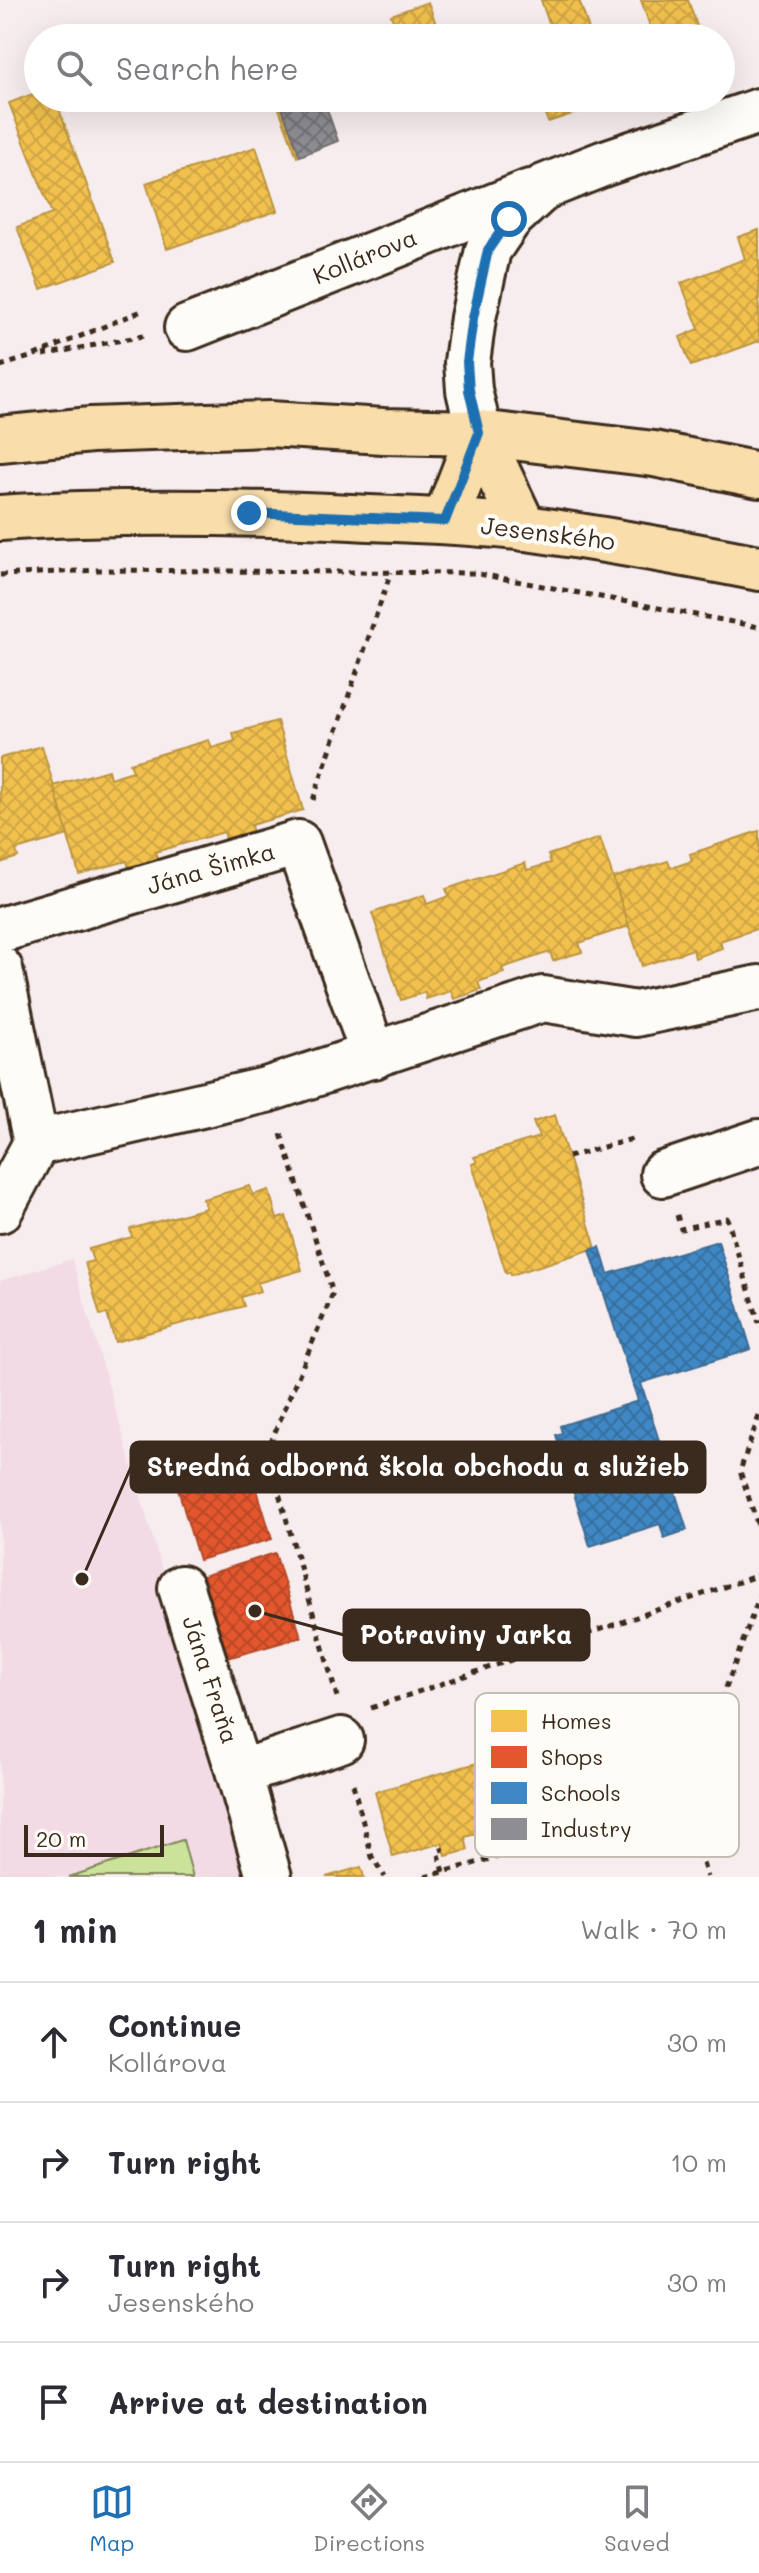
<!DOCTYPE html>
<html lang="en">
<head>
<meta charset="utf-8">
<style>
  body { margin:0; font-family:Mali,sans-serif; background:#f2f2f3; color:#2b2b33 }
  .scale { position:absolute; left:24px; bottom:20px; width:140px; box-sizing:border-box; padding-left:8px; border:4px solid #3b2a1e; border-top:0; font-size:22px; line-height:28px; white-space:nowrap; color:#3b2a1e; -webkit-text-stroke:6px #fdfcf7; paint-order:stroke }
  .stop { position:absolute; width:24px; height:24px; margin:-18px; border:6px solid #1f6fb2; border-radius:50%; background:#fff }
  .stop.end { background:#1f6fb2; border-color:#fff; box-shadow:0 2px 8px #0008 }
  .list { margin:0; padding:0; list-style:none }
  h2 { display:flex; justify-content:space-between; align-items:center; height:104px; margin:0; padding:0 32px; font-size:34px }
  h2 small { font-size:26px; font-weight:400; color:#7c7c81 }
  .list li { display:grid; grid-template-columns:52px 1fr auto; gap:24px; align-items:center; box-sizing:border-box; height:120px; padding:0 32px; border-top:2px solid #e1e1e2 }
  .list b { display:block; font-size:30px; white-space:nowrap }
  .list p { margin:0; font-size:26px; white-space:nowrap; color:#7c7c81 }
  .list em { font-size:26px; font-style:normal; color:#7c7c81 }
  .icon { flex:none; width:44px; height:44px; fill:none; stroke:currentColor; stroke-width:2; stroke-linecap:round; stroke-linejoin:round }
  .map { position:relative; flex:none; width:759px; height:1877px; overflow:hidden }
  .search { position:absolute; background:#fff; box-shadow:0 8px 32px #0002; left:24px; right:24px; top:24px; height:88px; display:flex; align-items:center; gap:20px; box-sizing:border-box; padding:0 28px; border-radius:44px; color:#7c7c81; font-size:30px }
  .sheet { height:584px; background:#fff }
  nav { display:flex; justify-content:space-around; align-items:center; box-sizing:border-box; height:112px; border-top:2px solid #e1e1e2; background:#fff; font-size:22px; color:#7c7c81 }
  nav a { display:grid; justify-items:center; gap:4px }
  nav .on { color:#1f6fb2 }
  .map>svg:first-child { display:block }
  .built { fill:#f2dbe4 }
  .grass { fill:#cbe399; stroke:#83865c; stroke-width:2 }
  .homes { fill:url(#homes-cross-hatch); stroke:#bb9440; stroke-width:2 }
  .shops { fill:url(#shops-cross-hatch); stroke:#b14a29; stroke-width:2 }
  .schools { fill:url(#schools-cross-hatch); stroke:#3e6c93; stroke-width:2 }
  .industry { fill:url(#industry-cross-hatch); stroke:#746f6f; stroke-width:2 }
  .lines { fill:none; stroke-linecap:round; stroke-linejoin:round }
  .minor-casing { stroke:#3b2a1e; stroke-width:50 }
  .major-casing { stroke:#3b2a1e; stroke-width:50 }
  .path { stroke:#3b2a1e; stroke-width:5; stroke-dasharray:6 6; stroke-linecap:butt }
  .minor { stroke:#fdfcf7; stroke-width:44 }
  .major { stroke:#f9deab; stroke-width:44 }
  .route { stroke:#1f6fb2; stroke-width:10 }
  .labels { text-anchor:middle; stroke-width:8; stroke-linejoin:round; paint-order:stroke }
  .street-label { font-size:24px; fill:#3b2a1e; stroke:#fdfcf7 }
  .key { fill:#fdfcf7; stroke:#c3bdb6; stroke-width:2 }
  .key-label { font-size:22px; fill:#3b2a1e }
  .leader { fill:none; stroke:#3b2a1e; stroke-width:3 }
  .callout-dot { fill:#3b2a1e; stroke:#fdfcf7; stroke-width:3 }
  .callout { fill:#3b2a1e; stroke:#3b2a1e; stroke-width:3 }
  .callout-label { font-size:26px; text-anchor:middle; font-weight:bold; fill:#fff }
</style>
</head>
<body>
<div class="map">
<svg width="759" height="1877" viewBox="0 0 759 1877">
  <defs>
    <pattern id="homes-cross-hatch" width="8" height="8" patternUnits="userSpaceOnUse" patternTransform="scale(2)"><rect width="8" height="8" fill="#f2c14e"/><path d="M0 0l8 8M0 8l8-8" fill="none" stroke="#d0a644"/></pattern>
    <pattern id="shops-cross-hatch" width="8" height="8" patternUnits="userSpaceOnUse" patternTransform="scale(2)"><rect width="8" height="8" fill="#e4572e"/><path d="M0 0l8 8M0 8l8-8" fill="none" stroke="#ba4827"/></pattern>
    <pattern id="schools-cross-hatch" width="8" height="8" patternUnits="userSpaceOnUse" patternTransform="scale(2)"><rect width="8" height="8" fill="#3f88c5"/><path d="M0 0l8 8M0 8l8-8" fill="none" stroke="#366f9f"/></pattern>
    <pattern id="industry-cross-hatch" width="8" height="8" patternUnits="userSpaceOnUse" patternTransform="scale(2)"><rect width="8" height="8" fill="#8d8d92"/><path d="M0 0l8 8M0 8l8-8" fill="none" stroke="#747377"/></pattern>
  </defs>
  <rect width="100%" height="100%" fill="#f8edee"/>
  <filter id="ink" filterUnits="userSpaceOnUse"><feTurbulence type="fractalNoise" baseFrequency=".0125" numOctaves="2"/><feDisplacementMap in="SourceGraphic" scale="16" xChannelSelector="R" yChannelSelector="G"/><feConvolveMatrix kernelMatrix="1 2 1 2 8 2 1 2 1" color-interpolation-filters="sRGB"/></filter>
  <g filter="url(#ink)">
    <polygon class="built" points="72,1259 251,1877 0,1877 0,1281"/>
    <polygon class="grass" points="183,1840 193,1877 69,1877 182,1840"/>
    <g class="homes">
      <polygon points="541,0 579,0 592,38 554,38"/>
      <polygon points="641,0 688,0 701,38 654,38"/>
      <polygon points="428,2 441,38 399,38 391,15"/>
      <polygon points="38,92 38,98 55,98 115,262 41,289 17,227 52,214 9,103"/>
      <polygon points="275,98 278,98 300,156 297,157"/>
      <polygon points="419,98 459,98 423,110"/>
      <polygon points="539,98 611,98 612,101 548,122"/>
      <polygon points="256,147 277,211 167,249 146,183"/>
      <polygon points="759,230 759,341 691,366 680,337 699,329 681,283 745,259 738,237"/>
      <polygon points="277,721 303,810 251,825 253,834 227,842 224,832 155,852 158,860 129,868 127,861 79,874 53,786 108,770 110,778 133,771 130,763 209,740 212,748 235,741 233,733"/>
      <polygon points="42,746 68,835 16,850 18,857 0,863 0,758"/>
      <polygon points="759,831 759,928 720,941 722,948 695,958 693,949 642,966 613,878 668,861 671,868 692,861 690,854"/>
      <polygon points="600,838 629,926 579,943 582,952 568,956 553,961 550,952 502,968 504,973 478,982 481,990 454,999 451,991 426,999 425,992 401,1000 372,913 424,895 427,904 449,896 446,889 525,863 527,870 551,863 548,855"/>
      <polygon points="555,1115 596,1248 511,1275 510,1272 506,1273 472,1164 477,1162 474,1157 539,1137 533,1122"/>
      <polygon points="250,1186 253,1195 269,1190 277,1219 286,1216 302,1270 257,1283 260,1291 241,1297 244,1306 115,1342 107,1314 100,1315 85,1263 93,1261 89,1249 132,1237 130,1229 206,1208 203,1199"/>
      <polygon points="642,1716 661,1782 599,1799 603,1816 581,1822 577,1805 465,1837 468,1850 446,1856 442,1843 393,1857 375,1792"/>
      <polygon points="361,1867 364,1877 326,1877"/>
    </g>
    <g class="shops">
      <polygon points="247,1457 272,1539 199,1560 175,1479"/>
      <polygon points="275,1553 301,1637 228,1658 203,1576"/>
    </g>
    <polygon class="schools" points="718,1241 751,1349 641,1383 687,1530 664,1538 660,1524 590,1546 556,1435 562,1433 560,1426 638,1401 590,1250 600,1247 608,1274"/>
    <polygon class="industry" points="278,98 323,98 338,141 300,156"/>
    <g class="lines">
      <g class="minor-casing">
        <g id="minor">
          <polyline points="187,328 530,192"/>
          <polyline points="479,433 469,390 467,362 473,318 488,250 509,219 544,187 605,163 759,111"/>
          <polyline points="0,930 298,843 374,1056"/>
          <polyline points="0,969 36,1143"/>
          <polyline points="663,1174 759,1142"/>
          <polyline points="0,1210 36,1143 266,1090 543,999 636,1014 759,988"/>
          <polyline points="181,1588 239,1773 269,1877"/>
          <polyline points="239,1773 341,1740"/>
        </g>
      </g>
      <g class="major-casing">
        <g id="major">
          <polyline points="479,433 524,528"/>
          <polyline points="0,439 91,430 269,424 383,431 479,433 654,454 759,475"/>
          <path d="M0 518C117 510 234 512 351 517 409 520 468 521 526 528 604 539 682 553 759 568"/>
          <polyline points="445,521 479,433"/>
        </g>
      </g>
      <g class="path">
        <polyline points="43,355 143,336"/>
        <polyline points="0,366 30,357 144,310"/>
        <polyline points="0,575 98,570 474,573 759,627"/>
        <polyline points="313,800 391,572"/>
        <polyline points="281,1134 333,1293 267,1451 337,1697"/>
        <polyline points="568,1157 632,1139"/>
        <polyline points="677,1215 681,1229 727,1218 759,1323"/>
        <polyline points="759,1416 740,1471 759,1529"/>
        <polyline points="371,1708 759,1575"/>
        <polyline points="353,1784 372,1857 385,1877"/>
        <polyline points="685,1801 759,1597"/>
        <polyline points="578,1835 572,1816 579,1814"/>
        <polyline points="444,1872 438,1851 444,1849"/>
        <polyline points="425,1877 578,1835 685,1801 707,1877"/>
      </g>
      <use href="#minor" class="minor"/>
      <use href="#major" class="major"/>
    </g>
  </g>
  <g class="lines" filter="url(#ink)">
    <polyline class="route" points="249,513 445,521 479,433 469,390 467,362 473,318 488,250 509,219"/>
  </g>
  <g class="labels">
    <g class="street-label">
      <text transform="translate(365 257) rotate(-22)" y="8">Kollárova</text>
      <text transform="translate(548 534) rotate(7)" y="8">Jesenského</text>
      <text transform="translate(211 869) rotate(-16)" y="8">Jána Šimka</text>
      <text transform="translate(210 1680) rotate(72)" y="8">Jána Fraňa</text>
    </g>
  </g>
  <rect x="475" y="1693" width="264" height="164" rx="12" class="key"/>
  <rect x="491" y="1710" width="36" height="22" fill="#f2c14e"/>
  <rect x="491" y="1746" width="36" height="22" fill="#e4572e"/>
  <rect x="491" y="1782" width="36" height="22" fill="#3f88c5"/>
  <rect x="491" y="1818" width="36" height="22" fill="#8d8d92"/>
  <g class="key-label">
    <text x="541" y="1729">Homes</text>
    <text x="541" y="1765">Shops</text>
    <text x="541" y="1801">Schools</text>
    <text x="541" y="1837">Industry</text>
  </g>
  <path class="leader" d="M82 1579L131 1467M255 1611L344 1635"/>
  <g class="callout-dot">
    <circle cx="82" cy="1579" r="8"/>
    <circle cx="255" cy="1611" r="8"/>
  </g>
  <g class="callout">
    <rect x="131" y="1442" width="574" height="50" rx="8"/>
    <rect x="344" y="1610" width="245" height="50" rx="8"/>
  </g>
  <g class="callout-label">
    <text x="418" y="1476">Stredná odborná škola obchodu a služieb</text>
    <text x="466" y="1644">Potraviny Jarka</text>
  </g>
</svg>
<div class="scale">20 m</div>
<div class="stop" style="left:509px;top:219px"></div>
<div class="stop end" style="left:249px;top:513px"></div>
<div class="search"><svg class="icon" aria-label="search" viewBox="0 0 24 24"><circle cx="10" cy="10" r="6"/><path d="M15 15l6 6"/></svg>Search here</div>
</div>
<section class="sheet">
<h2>1 min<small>Walk · 70 m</small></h2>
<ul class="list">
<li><svg class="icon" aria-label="ahead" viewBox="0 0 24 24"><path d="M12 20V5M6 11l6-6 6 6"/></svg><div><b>Continue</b><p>Kollárova</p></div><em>30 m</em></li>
<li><svg class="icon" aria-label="right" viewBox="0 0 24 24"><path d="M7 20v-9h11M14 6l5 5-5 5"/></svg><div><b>Turn right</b></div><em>10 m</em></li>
<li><svg class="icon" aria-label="right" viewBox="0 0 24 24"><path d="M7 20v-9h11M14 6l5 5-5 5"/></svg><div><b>Turn right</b><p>Jesenského</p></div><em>30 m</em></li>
<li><svg class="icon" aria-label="arrive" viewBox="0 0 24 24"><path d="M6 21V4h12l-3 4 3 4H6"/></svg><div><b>Arrive at destination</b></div></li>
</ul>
</section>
<nav>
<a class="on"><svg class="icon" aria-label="map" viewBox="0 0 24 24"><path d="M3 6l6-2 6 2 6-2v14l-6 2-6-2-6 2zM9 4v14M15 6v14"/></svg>Map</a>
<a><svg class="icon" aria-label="directions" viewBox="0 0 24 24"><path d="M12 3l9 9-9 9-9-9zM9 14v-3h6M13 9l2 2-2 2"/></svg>Directions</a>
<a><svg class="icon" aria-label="saved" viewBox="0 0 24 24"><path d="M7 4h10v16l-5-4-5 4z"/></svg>Saved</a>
</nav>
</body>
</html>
